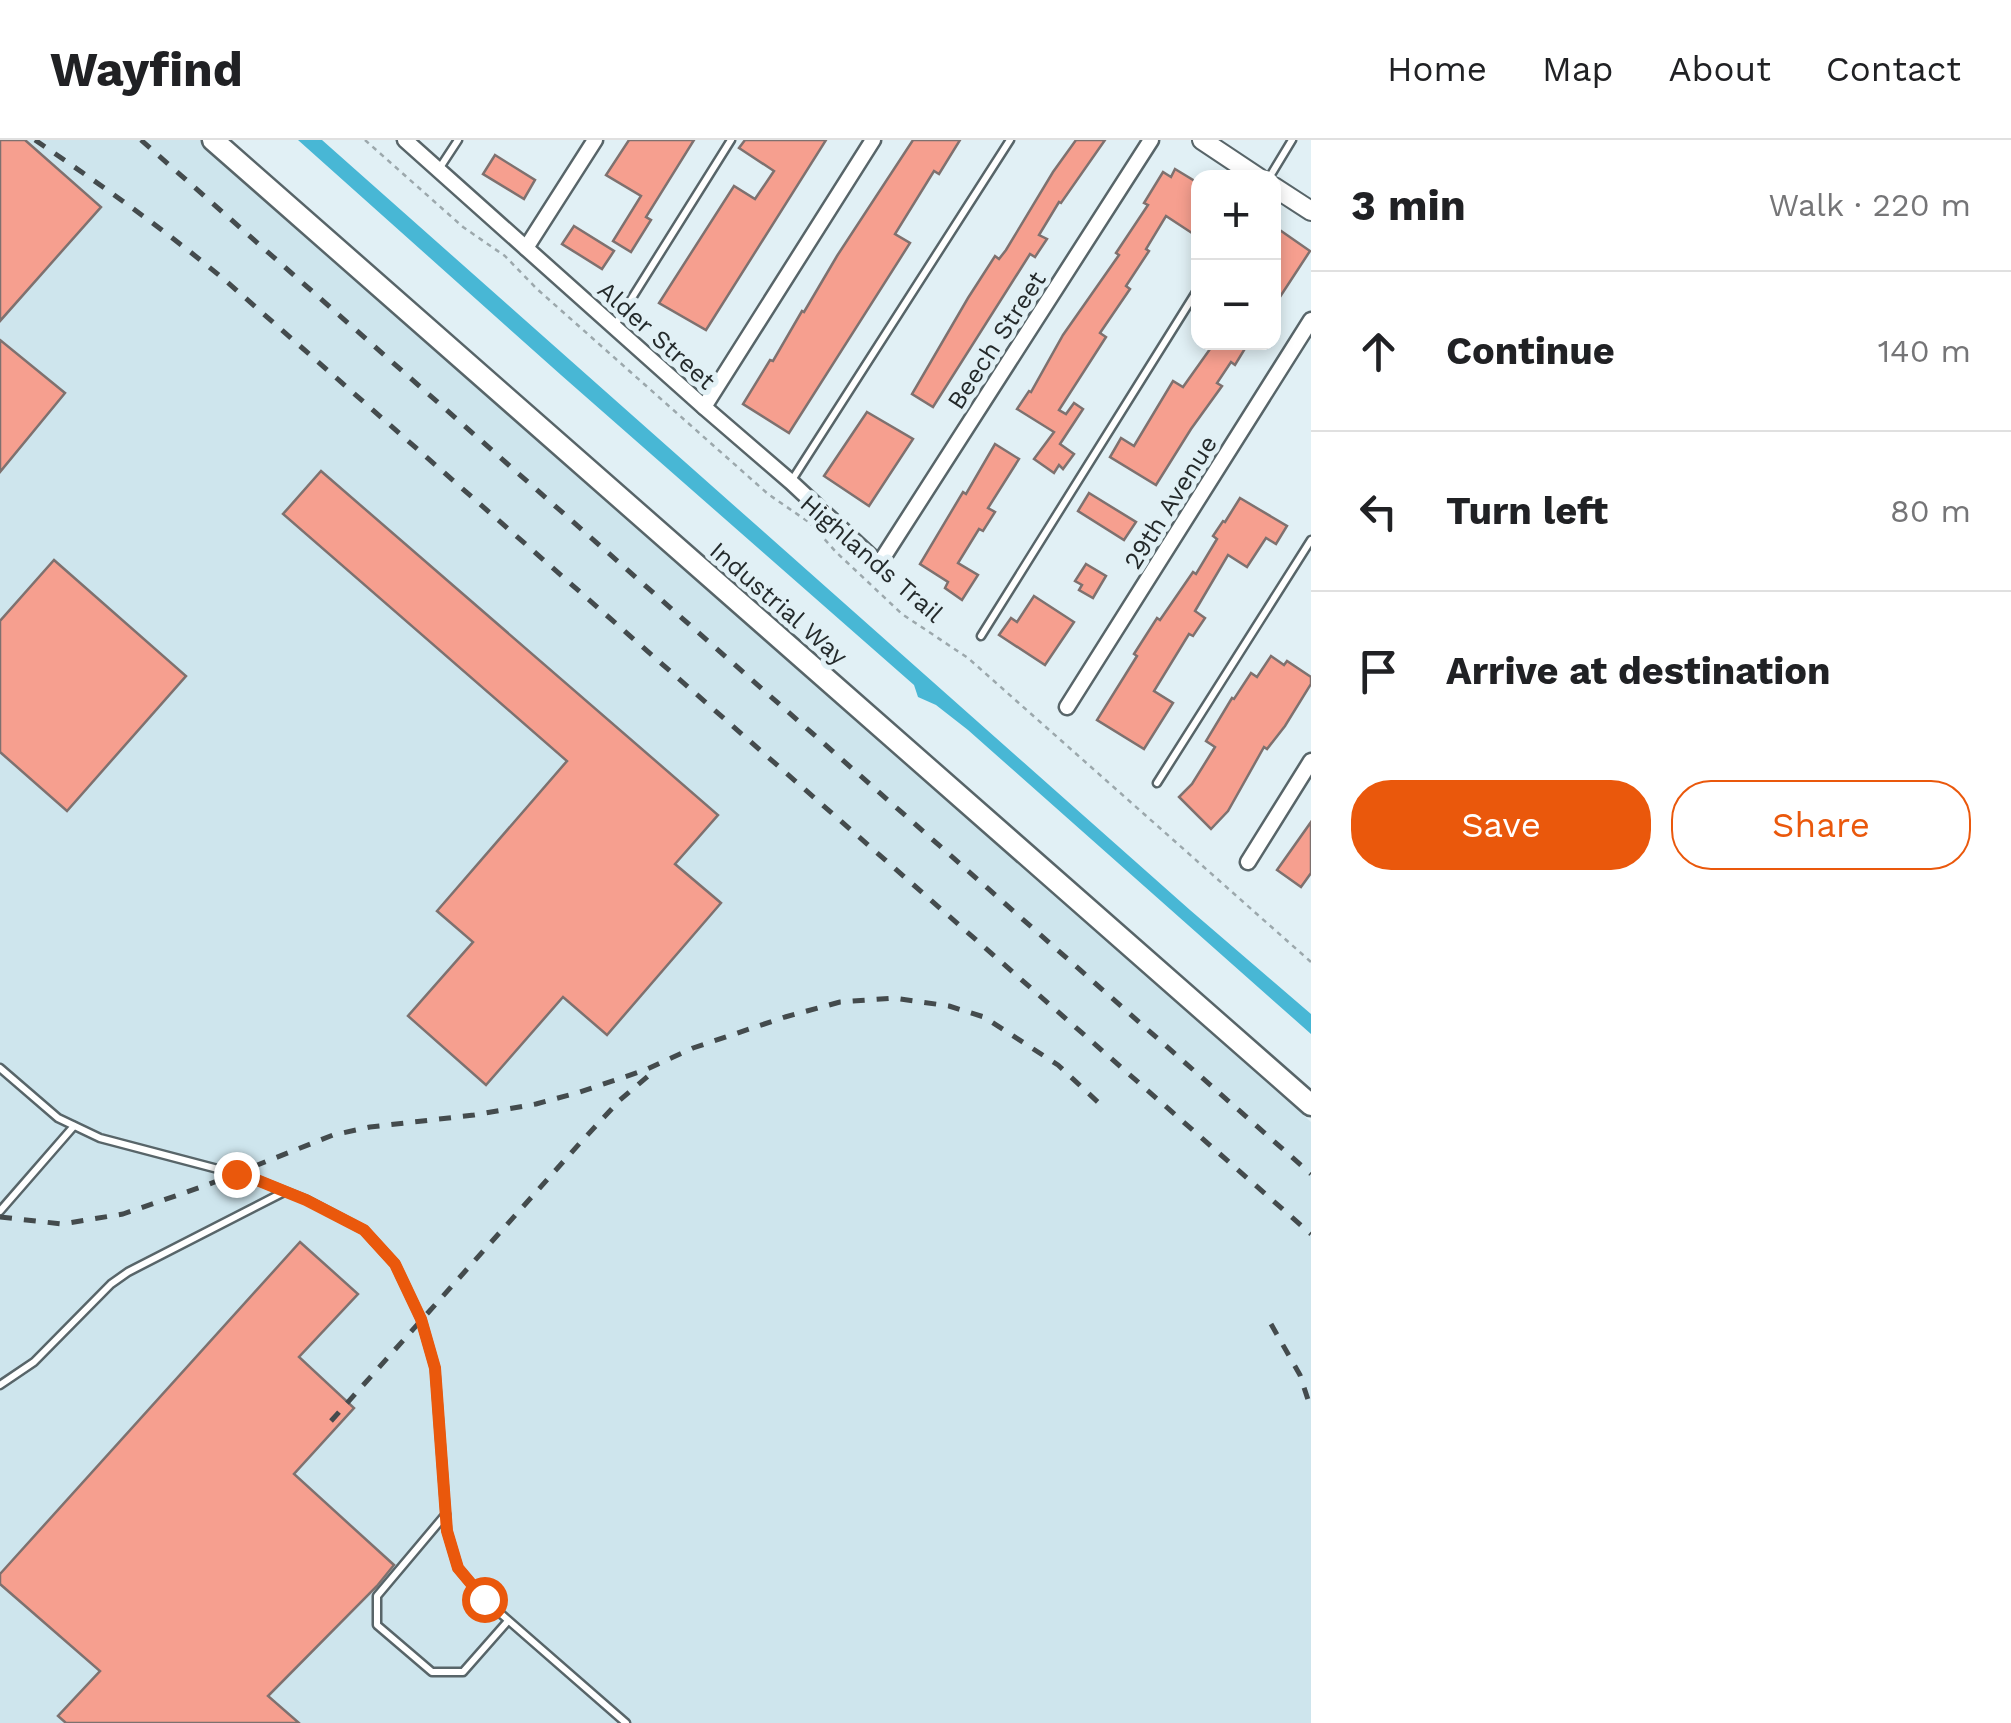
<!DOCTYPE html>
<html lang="en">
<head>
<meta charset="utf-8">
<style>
  body { margin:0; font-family:"Work Sans",sans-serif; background:#f2f2f2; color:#202124 }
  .controls { position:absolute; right:30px; top:30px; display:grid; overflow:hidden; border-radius:20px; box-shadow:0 5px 15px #0003 }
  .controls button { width:90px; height:90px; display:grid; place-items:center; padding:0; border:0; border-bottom:2px solid #e0e0e0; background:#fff; color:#202124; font:50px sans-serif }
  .stop { position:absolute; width:30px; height:30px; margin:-22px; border:8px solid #ea580c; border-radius:50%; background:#fff }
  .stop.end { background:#ea580c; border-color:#fff; box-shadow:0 2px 10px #0008 }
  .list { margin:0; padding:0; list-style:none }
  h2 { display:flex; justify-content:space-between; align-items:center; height:130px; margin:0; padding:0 40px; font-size:42px }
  h2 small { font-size:32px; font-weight:400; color:#757577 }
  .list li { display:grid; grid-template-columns:65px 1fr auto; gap:30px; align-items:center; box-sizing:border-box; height:160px; padding:0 40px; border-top:2px solid #e0e0e0 }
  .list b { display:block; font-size:38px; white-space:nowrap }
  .list em { font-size:32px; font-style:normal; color:#757577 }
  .actions { display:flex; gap:20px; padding:30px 40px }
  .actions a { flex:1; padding:22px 0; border:2px solid #ea580c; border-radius:40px; text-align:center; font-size:35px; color:#ea580c }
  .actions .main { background:#ea580c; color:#fff }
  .icon { flex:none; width:55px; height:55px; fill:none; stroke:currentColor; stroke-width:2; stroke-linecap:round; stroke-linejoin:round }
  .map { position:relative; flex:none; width:1311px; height:1583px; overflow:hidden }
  header { display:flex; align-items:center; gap:60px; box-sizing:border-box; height:140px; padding:0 50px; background:#fff; border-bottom:2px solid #e0e0e0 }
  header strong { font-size:48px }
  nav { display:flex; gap:55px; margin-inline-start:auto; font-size:35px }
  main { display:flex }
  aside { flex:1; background:#fff }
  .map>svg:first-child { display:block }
  .built { fill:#cee5ed }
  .water { fill:#48b7d5 }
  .building { fill:#f69f8f; stroke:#7e716f; stroke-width:2.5 }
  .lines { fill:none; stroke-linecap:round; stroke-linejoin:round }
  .lane-casing { stroke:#586569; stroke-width:11 }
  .street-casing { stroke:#586569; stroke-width:19 }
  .secondary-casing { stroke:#586569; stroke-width:22 }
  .primary-casing { stroke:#586569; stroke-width:25 }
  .path { stroke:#9ca8ac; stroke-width:2.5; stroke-dasharray:5 5; stroke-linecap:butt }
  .lane { stroke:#fff; stroke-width:6 }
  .street { stroke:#fff; stroke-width:14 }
  .secondary { stroke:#fff; stroke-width:18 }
  .primary { stroke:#fff; stroke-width:20 }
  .rail { stroke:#444b4d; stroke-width:5; stroke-dasharray:12 12; stroke-linecap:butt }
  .route { stroke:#ea580c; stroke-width:12 }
  .labels { text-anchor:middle; stroke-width:10; stroke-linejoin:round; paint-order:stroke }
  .street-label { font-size:25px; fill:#242a2b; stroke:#e1f0f5 }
</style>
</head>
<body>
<header>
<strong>Wayfind</strong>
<nav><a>Home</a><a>Map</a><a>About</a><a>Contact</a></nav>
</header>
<main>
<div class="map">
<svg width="1311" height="1583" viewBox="0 0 1311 1583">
  <rect width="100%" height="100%" fill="#e1f0f5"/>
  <polygon class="built" points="0,0 211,0 946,644 1311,982 1311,1583 0,1583"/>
  <polygon class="water" points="298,0 322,0 1190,770 1311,874 1311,894 968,590 936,565 918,557 914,545 561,235"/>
  <g class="building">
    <polygon points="0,0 25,0 101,67 0,181"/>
    <polygon points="629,0 694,0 646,77 651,80 631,112 613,101 641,56 606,35"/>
    <polygon points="745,0 826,0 706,190 659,163 734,46 755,59 774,31 739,8"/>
    <polygon points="913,0 960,0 939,34 934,31 895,94 910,103 789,293 743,264 770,220 773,221 802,171 804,172 837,116"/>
    <polygon points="1076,0 1105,0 1061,63 1059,62 1039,95 1047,99 1035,117 1030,114 933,267 912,254 968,158 995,116 999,119 1006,110 1053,32"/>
    <polygon points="495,15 535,40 524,59 483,34"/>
    <polygon points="1175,29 1198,43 1198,97 1166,76 1146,109 1149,111 1126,146 1130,149 1100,193 1106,197 1059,270 1066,274 1074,263 1083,269 1060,304 1074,314 1063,329 1059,325 1054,333 1034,319 1054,292 1017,269 1029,251 1031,252 1063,195 1119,115 1116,113 1148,65 1144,63 1163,32 1171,37"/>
    <polygon points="574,86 614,111 602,129 562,104"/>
    <polygon points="1274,86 1310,111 1274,166"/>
    <polygon points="0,200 65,253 0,332"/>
    <polygon points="1215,202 1249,202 1235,225 1231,222 1217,243 1222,246 1191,289 1156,345 1110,317 1121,298 1134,306 1173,241 1183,247"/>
    <polygon points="867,272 913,299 869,366 824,336"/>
    <polygon points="995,304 1019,319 988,368 995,372 983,391 979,389 958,423 978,435 962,460 945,448 948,442 920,424 963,352 966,354"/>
    <polygon points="321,331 718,675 675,724 721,763 607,895 563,857 486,945 408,876 473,802 437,771 567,621 283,374"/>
    <polygon points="1089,353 1136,382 1124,400 1078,371"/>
    <polygon points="1240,358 1287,386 1276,404 1266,398 1247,427 1228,415 1195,471 1205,478 1193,496 1189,494 1154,551 1173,563 1144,609 1097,580 1137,516 1134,514 1157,478 1160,480 1193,432 1196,434 1217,399 1213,396 1223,381 1225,382"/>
    <polygon points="54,420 186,536 67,671 0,612 0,481"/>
    <polygon points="1086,424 1106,436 1093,458 1079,450 1082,445 1075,441"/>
    <polygon points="1034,456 1074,482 1045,525 999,495 1011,478 1017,482"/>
    <polygon points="1271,516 1284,525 1287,521 1311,537 1311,544 1285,586 1267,609 1264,607 1228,671 1211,689 1179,657 1192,644 1215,607 1206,601 1232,558 1234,559 1251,533 1257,537"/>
    <polygon points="1311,682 1311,733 1301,747 1277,730"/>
    <polygon points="300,1102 358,1154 299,1217 354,1268 294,1334 394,1425 377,1446 268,1556 299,1583 66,1583 58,1576 100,1531 0,1444 0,1434"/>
  </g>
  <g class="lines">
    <g class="lane-casing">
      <g id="lane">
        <polyline points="439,29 458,0"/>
        <polyline points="1269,38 1292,0"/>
        <polyline points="615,185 731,0"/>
        <polyline points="792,340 1010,0"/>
        <polyline points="981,496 1198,149"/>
        <polyline points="1157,643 1311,400"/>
        <polyline points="0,928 58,978 100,998 252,1038 307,1060 364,1090 395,1124 421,1179 435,1228 447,1391 458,1428 484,1459 626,1583"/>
        <polyline points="0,1071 74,986"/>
        <polyline points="0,1245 34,1222 111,1144 128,1132 284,1052"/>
        <polyline points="446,1374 377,1456 377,1485 432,1532 463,1532 508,1481"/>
      </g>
    </g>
    <g class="street-casing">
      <g id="street">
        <polyline points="405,0 704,267 791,342 879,424 1151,0"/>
        <polyline points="526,108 595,0"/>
        <polyline points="704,267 873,0"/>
        <polyline points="1067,567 1311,180"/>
        <polyline points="1248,722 1311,621"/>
      </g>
    </g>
    <g class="secondary-casing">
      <g id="secondary">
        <polyline points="1202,0 1259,38"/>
        <polyline points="1274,47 1311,71"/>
      </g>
    </g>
    <g class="primary-casing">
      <polyline id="primary" points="213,0 1311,965"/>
    </g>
    <polyline class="path" points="365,0 463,87 505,116 537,149 768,354 810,383 836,412 902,474 968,518 1311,822"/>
    <use href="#lane" class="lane"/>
    <use href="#street" class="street"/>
    <use href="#secondary" class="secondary"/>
    <use href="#primary" class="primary"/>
    <g class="rail">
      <path d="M35 0C100 44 165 90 226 141L1311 1094"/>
      <polyline points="141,0 1311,1034"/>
      <polyline points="0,1077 62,1084 123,1074 207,1045 333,995 370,987 474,975 536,964 580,952 645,930 693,908 785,877 840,862 894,858 949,866 984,877 1058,925 1101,965"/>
      <polyline points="1271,1184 1300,1235 1311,1269"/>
      <polyline points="331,1281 580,1003 620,960 654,931"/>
    </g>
  </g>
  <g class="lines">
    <polyline class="route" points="236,1034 252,1038 306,1060 364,1090 395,1124 421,1179 435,1228 447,1391 458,1428 484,1459"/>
  </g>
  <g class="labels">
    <g class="street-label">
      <text transform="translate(657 195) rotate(42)" y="9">Alder Street</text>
      <text transform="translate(996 200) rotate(-57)" y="9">Beech Street</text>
      <text transform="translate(1170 362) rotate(-58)" y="9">29th Avenue</text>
      <text transform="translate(872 418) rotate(41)" y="9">Highlands Trail</text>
      <text transform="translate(779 463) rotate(41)" y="9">Industrial Way</text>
    </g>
  </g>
</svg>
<div class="controls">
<button>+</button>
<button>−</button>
</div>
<div class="stop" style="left:484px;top:1459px"></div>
<div class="stop end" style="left:236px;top:1034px"></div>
</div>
<aside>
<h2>3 min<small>Walk · 220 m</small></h2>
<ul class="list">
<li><svg class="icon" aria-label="ahead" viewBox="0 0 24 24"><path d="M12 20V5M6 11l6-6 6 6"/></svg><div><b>Continue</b></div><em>140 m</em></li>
<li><svg class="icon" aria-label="left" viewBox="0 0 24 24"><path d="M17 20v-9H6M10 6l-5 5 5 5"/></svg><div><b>Turn left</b></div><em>80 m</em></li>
<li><svg class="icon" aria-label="arrive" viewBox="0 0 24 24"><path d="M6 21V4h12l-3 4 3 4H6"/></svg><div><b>Arrive at destination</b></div></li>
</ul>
<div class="actions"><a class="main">Save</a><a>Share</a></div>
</aside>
</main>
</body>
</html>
